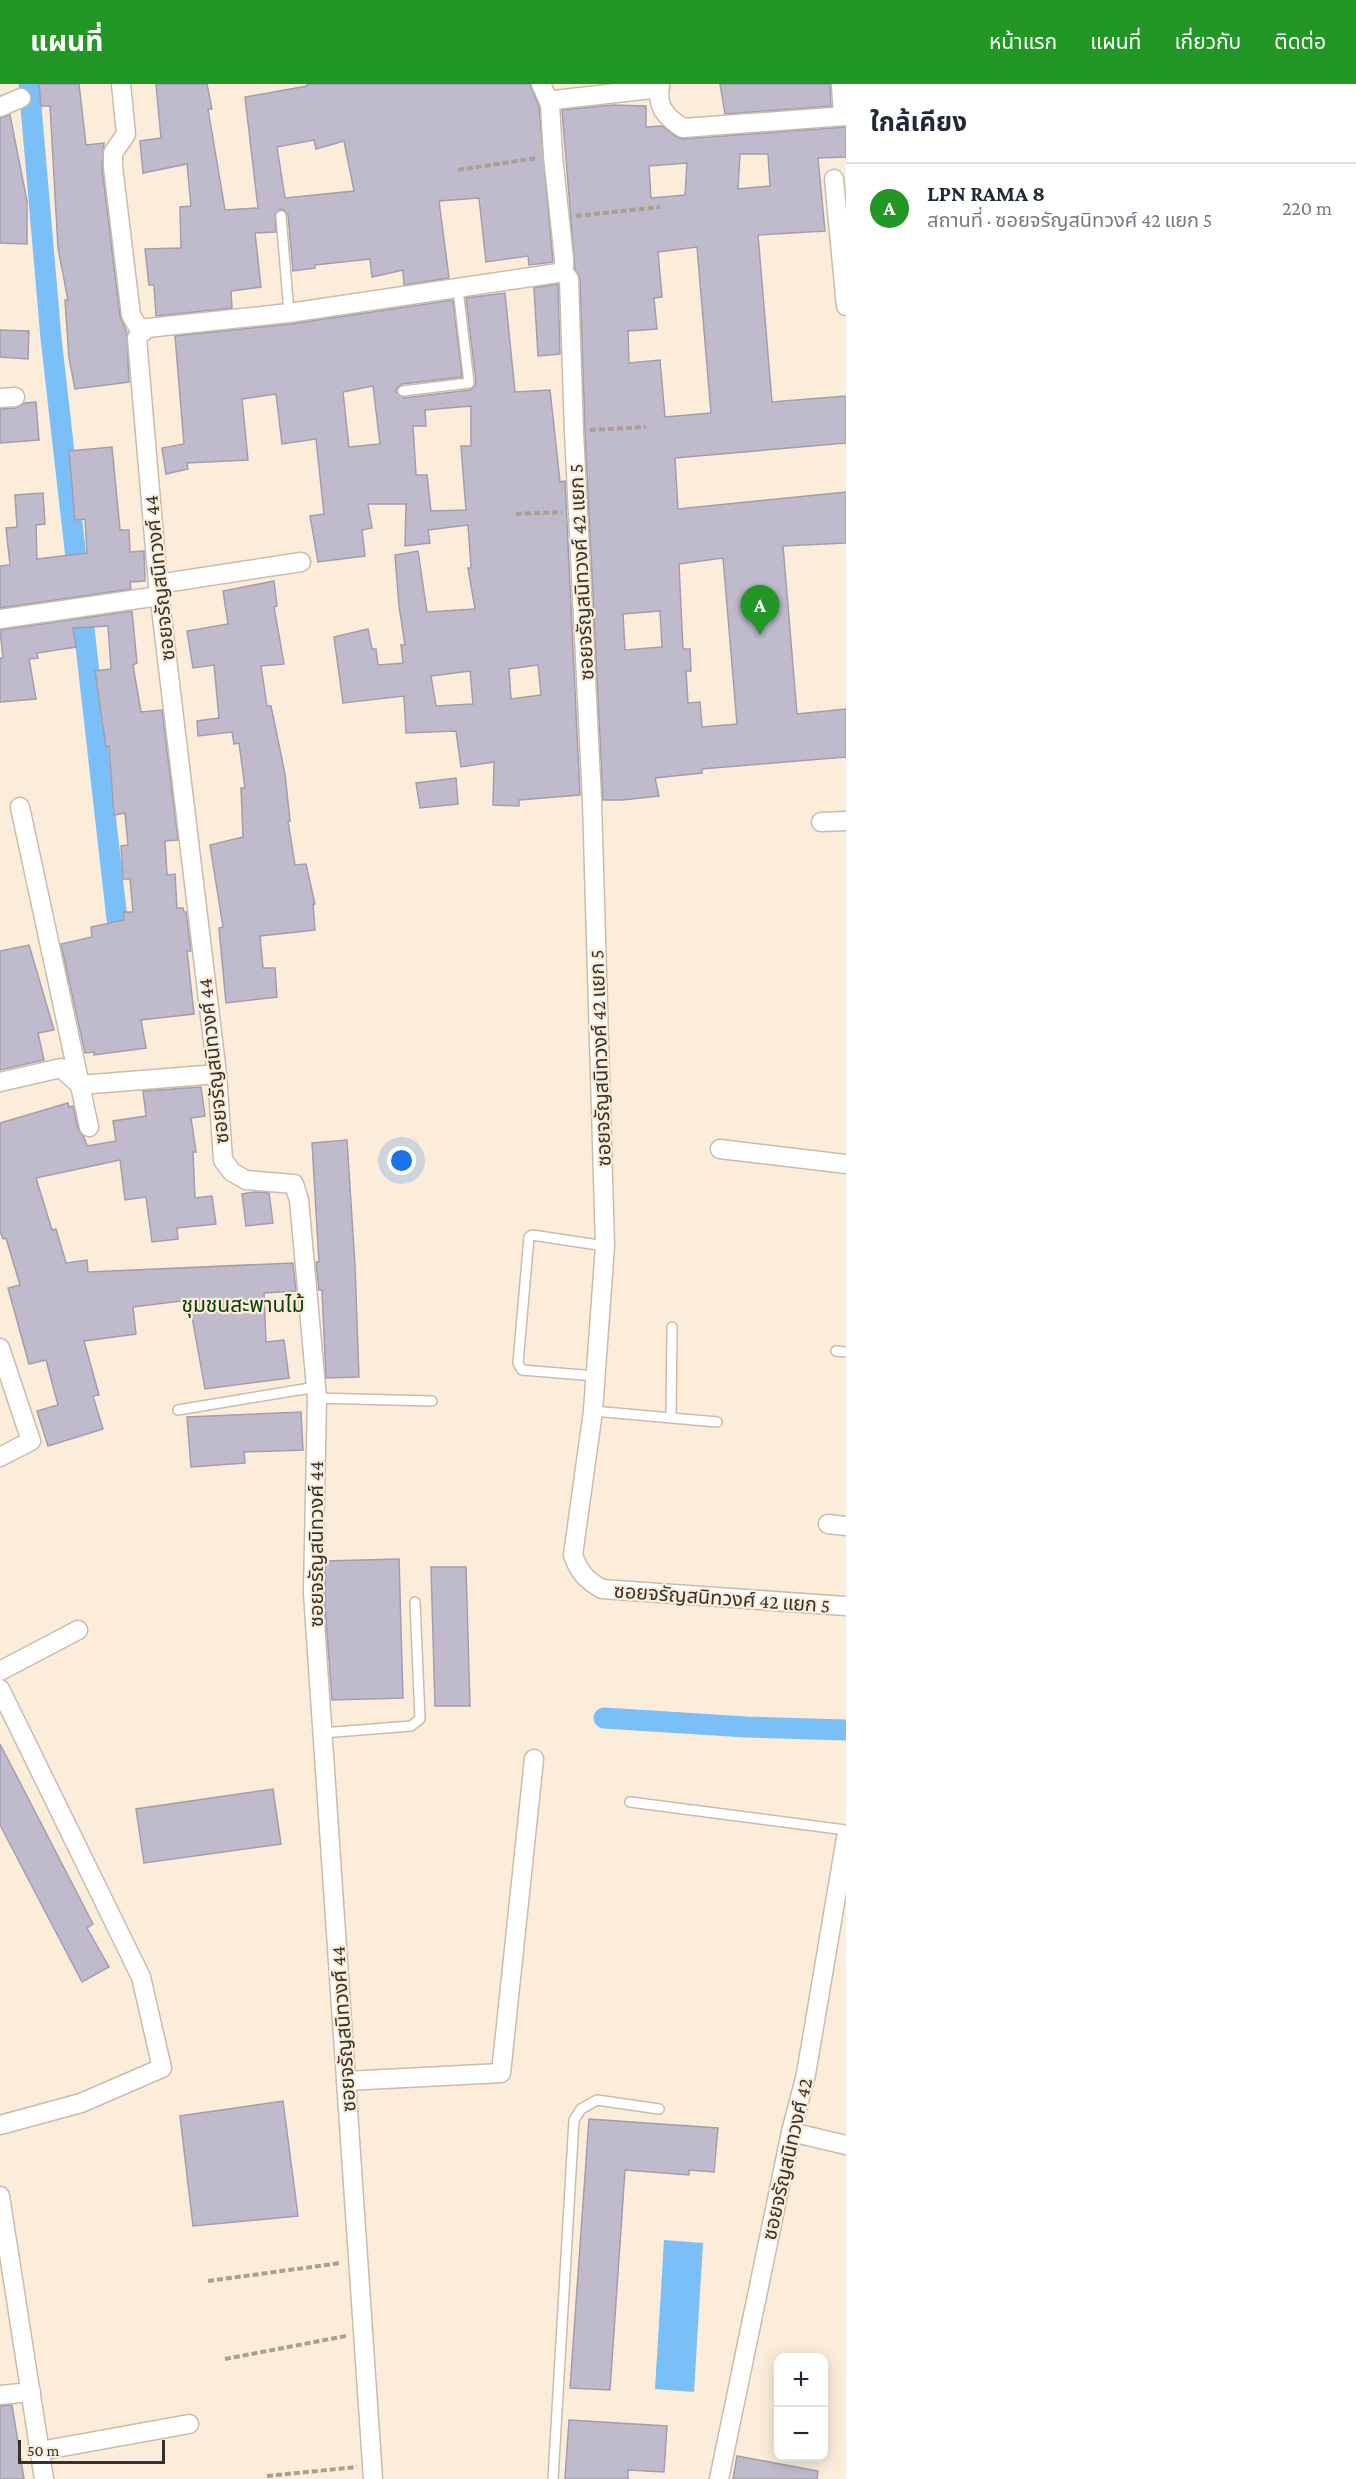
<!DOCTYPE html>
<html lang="th">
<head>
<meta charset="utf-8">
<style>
  body { margin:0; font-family:"Crimson Pro","Noto Sans Thai",serif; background:#f6f6f7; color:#1f2937 }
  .controls { position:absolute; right:18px; bottom:18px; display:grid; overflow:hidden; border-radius:12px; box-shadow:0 3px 15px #0003 }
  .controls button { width:54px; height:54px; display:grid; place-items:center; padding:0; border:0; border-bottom:2px solid #e0e1e3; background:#fff; color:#1f2937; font:30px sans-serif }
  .scale { position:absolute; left:18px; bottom:15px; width:147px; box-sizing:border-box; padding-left:6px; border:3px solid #36312a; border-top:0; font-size:16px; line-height:21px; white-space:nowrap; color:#36312a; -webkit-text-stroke:4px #fceddb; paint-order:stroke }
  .you { position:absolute; left:402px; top:1077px; width:21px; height:21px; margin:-15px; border:4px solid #fff; border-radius:50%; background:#1a73e8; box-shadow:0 0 0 9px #1a73e833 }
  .badge { display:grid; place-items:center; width:39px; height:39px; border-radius:50%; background:#239726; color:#fff; font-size:20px; font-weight:700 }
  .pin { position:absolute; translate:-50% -50px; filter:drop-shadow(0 2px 3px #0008) }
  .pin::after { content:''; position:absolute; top:32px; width:21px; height:18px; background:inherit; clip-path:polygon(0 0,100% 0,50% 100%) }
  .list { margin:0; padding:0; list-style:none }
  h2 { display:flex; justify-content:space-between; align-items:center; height:78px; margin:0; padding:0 24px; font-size:26px }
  h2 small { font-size:20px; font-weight:400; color:#747a83 }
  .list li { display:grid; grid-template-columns:39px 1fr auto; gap:18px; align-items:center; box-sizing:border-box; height:90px; padding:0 24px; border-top:2px solid #e0e1e3 }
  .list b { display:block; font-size:22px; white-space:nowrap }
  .list p { margin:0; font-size:20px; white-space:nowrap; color:#747a83 }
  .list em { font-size:20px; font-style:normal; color:#747a83 }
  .map { position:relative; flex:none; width:846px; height:2395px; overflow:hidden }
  header { display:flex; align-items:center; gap:36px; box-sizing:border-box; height:84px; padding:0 30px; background:#239726; color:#fff }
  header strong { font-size:28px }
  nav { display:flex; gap:33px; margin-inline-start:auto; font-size:21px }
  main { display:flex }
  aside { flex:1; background:#fff }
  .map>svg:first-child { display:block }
  .water { fill:#7bbff8 }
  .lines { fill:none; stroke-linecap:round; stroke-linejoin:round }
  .canal { stroke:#7bbff8; stroke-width:21 }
  .building { fill:#c0bacd; stroke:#a39db0; stroke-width:1.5; fill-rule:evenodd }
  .lane-casing { stroke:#cabcab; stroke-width:12 }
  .street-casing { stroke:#cabcab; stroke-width:21 }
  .path { stroke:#aa9f91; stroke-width:4; stroke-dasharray:6 3; stroke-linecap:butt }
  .lane { stroke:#fff; stroke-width:9 }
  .street { stroke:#fff; stroke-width:18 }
  .labels { text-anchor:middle; stroke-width:4.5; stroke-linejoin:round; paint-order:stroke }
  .street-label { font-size:20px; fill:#36312a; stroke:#fceddb }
  .neighbourhood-label { font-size:21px; fill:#043d06; stroke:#fceddb }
</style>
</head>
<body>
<header>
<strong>แผนที่</strong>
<nav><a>หน้าแรก</a><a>แผนที่</a><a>เกี่ยวกับ</a><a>ติดต่อ</a></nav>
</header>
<main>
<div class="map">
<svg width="846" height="2395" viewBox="0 0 846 2395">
  <rect width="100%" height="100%" fill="#fceddb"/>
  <polygon class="water" points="664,2156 703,2159 694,2308 655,2305"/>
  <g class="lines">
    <g class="canal">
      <polyline points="29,0 51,254 117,835"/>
      <polyline points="604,1634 746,1643 846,1646"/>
    </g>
  </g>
  <g class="building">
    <polygon points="39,0 79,0 86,61 104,59 102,84 120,232 127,249 129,298 75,305 69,274 65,216 68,216 58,164 50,22 41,22"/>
    <path d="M156 0H207L212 25H208L225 126 258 124 245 13 307 2V0H530L539 23 553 178 529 181 528 172 486 178 479 114 439 117 449 194 404 201 403 186 372 193 370 175 315 181V184L293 187 288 131 284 126 280 125 275 130 276 148 255 149 261 203 231 207 232 224 156 232 154 201H149L145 165 181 164 180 123 191 122 187 80 143 89 140 57 161 54ZM314 56 316 65 344 57 354 107 285 114 277 63Z"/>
    <polygon points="720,0 830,0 831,22 725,30"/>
    <path d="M613 21 646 22V43L662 42 677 53 683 55 846 43V73L818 74 825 147 758 151 772 318 846 312V359L675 374 678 425 846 408V459L783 462 797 630 846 625V673L702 685V689L655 694 659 712 622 716H603L585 348 580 195 575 185 562 26ZM740 70H768L770 102 738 105ZM687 79 685 111 651 114 649 82ZM697 163 711 329 665 333 660 276 629 279 628 247 657 245 654 214 662 213 658 168ZM723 474 737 640 702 643 700 618 688 619 686 587H691L690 565H683L679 480ZM660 527 662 563 625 566 623 530Z"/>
    <polygon points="10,31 27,117 27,160 0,159 0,34"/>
    <polygon points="558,200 560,270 538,272 534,204"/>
    <path d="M505 209 515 308 550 306 560 398 565 397 580 711 519 716V722L493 721 494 678 461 683 456 647 406 649 404 612 343 619 334 553 368 545 372 565H376L378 581 403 579 401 561H405L399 522 395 471 418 467 427 528 475 525 468 484H471L468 441 428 446 430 459 405 462 406 420H368L372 444 362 446 365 472 318 478 310 432 324 430 316 355 282 360 276 310 242 315 248 376 187 379 188 385 166 390 162 364 184 360 175 252 291 240 453 216 462 293 402 300 397 304 396 308 404 314 470 306 475 302 476 298 466 214ZM373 302 380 360 349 363 343 308ZM471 322V362H461L466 426 431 427 427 391H416L413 342H426L425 326ZM538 581 541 611 511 615 509 585ZM470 587 473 620 436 622 431 592Z"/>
    <polygon points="0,246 29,247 28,275 0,273"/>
    <polygon points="36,318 39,356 0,359 0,325 16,324 25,319"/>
    <polygon points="112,363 120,446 129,446 130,468 144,467 145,497 130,498 131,505 0,524 0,482 10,481 6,444 17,443 15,411 43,409 45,440 36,441 37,475 87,469 85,435 75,436 69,367"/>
    <polygon points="274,497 277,522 274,523 284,580 261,582 267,622 271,622 285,690 290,737 288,737 295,781 306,780 315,820 313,820 315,846 260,852 263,884 275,884 277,913 226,919 219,844 223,843 210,761 243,753 241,704 245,704 239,659 234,660 232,648 198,652 197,637 219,634 214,581 193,584 187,547 228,540 223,507"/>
    <polygon points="132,527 137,579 133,581 141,628 162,626 178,756 165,757 167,791 175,790 177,824 183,824 184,828 186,828 191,867 187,867 194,930 141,936 146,964 94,971 94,968 85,969 61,860 92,853 91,843 124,836 123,828 133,828 130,795 123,795 121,762 128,761 125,729 114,731 109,662 106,663 95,587 111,585 108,542 73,544 76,563 37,569 38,574 29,575 36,615 0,618 0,574 3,574 0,546"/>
    <polygon points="456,694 458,720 420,724 416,699"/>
    <polygon points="29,861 54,946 38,949 44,976 0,986 0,867"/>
    <polygon points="201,1003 205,1032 191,1034 196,1068 193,1068 195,1114 212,1112 216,1140 177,1144 178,1155 152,1158 146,1113 125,1116 120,1076 36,1094 52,1146 56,1145 66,1179 87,1176 88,1188 293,1179 296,1207 264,1209 266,1258 284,1256 289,1294 205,1305 189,1216 133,1223 136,1250 84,1257 99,1311 93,1312 103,1345 48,1362 37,1327 58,1321 46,1276 29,1280 8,1204 20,1201 6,1154 3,1155 0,1147 0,1039 68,1019 69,1023 73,1022 78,1045 84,1053 87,1062 116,1057 113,1037 146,1032 143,1007"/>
    <polygon points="347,1056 355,1182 359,1293 326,1294 322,1206 319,1206 316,1178 319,1178 312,1059"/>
    <polygon points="255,1108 269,1109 273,1139 246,1142 242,1110"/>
    <polygon points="301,1328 303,1366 244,1368 245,1379 191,1383 187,1333"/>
    <polygon points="399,1475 403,1614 332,1616 325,1521 325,1477"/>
    <polygon points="431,1483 466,1483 470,1622 435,1622"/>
    <polygon points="0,1660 93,1840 87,1844 109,1883 82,1898 0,1741"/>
    <polygon points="273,1705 281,1760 144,1779 136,1725"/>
    <polygon points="283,2017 298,2132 193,2142 180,2032"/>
    <polygon points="589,2035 718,2044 714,2088 689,2086 689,2091 625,2086 610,2306 570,2304"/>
    <polygon points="12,2321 24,2395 0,2395 0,2322"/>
    <polygon points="569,2336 667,2342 664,2388 628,2386 628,2395 565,2395"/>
    <polygon points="737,2372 818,2387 817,2395 733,2395"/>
  </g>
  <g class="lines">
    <g class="lane-casing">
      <g id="lane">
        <polyline points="281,132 289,229"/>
        <polyline points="403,307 469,299 458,205"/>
        <polyline points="836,1267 846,1268"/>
        <polyline points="595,1292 522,1286 518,1279 529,1153 532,1151 605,1162"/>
        <polyline points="317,1314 432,1317"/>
        <polyline points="178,1326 316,1303"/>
        <polyline points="593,1327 717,1338"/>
        <polyline points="671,1334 672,1243"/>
        <polyline points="322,1649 411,1642 420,1635 415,1518"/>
        <polyline points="630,1718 846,1746"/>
        <polyline points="553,2395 574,2036 581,2025 597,2016 659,2025"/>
      </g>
    </g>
    <g class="street-casing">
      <g id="street">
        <polyline points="121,0 126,50 113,69 113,83 131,231 141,248"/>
        <polyline points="541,0 550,20"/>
        <path d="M660 0C656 22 665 33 683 44L846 32"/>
        <polyline points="841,0 843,32"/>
        <polyline points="0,23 21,14"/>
        <polyline points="834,95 846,222"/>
        <path d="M562 187 569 195 574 348 592 717 605 1162 593 1327 573 1471C579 1488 586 1496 602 1505L846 1522"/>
        <polyline points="0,314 15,313"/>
        <polyline points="158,500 301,478"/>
        <polyline points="0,535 159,512"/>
        <polyline points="20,723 89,1043"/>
        <polyline points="821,738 846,737"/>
        <polyline points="0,998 61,984 80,1001 217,990"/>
        <polyline points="720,1065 846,1080"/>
        <polyline points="0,1264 31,1357 0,1373"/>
        <polyline points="828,1440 846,1442"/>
        <polyline points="0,1587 78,1546"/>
        <polyline points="0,1605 141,1893 162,1984 81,2019 0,2041"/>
        <polyline points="346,1997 501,1989 534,1675"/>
        <polyline points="791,2048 846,2061"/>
        <polyline points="0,2112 44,2395"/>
        <polyline points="0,2311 31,2308"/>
        <polyline points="40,2367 189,2340"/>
        <polyline points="373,2395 313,1509 317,1314 299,1116 294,1100 246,1096 232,1088 223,1076 217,990 158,500 137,254 147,244 289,229 558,189 564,183 564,175 553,72 550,20 554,16 660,4"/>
        <polyline points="719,2395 791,2048 806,1990 846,1754"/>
      </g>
    </g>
    <g class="path">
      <polyline points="458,86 537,74"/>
      <polyline points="576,132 660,123"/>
      <polyline points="590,346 646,343"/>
      <polyline points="516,430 562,428"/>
      <polyline points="208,2197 341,2179"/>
      <polyline points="225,2275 346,2252"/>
      <polyline points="267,2392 357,2383"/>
    </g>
    <use href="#lane" class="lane"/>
    <use href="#street" class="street"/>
  </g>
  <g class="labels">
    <g class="street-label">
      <text transform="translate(581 488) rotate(-93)" y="7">ซอยจรัญสนิทวงศ์ 42 แยก 5</text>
      <text transform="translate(159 494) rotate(-96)" y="7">ซอยจรัญสนิทวงศ์ 44</text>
      <text transform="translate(600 974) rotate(-92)" y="7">ซอยจรัญสนิทวงศ์ 42 แยก 5</text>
      <text transform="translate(213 977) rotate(-96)" y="7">ซอยจรัญสนิทวงศ์ 44</text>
      <text transform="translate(316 1460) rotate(-90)" y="7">ซอยจรัญสนิทวงศ์ 44</text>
      <text transform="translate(722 1514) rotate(4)" y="7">ซอยจรัญสนิทวงศ์ 42 แยก 5</text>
      <text transform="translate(343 1945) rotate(-94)" y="7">ซอยจรัญสนิทวงศ์ 44</text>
      <text transform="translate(787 2075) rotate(-77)" y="7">ซอยจรัญสนิทวงศ์ 42</text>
    </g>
    <g class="neighbourhood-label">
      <text x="243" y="1228">ชุมชนสะพานไม้</text>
    </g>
  </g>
</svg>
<div class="controls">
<button>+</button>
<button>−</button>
</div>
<div class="scale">50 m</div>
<div class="you"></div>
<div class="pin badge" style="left:760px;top:551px">A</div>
</div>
<aside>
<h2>ใกล้เคียง<small></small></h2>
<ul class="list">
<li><span class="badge">A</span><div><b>LPN RAMA 8</b><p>สถานที่ · ซอยจรัญสนิทวงศ์ 42 แยก 5</p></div><em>220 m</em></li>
</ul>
</aside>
</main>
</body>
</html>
